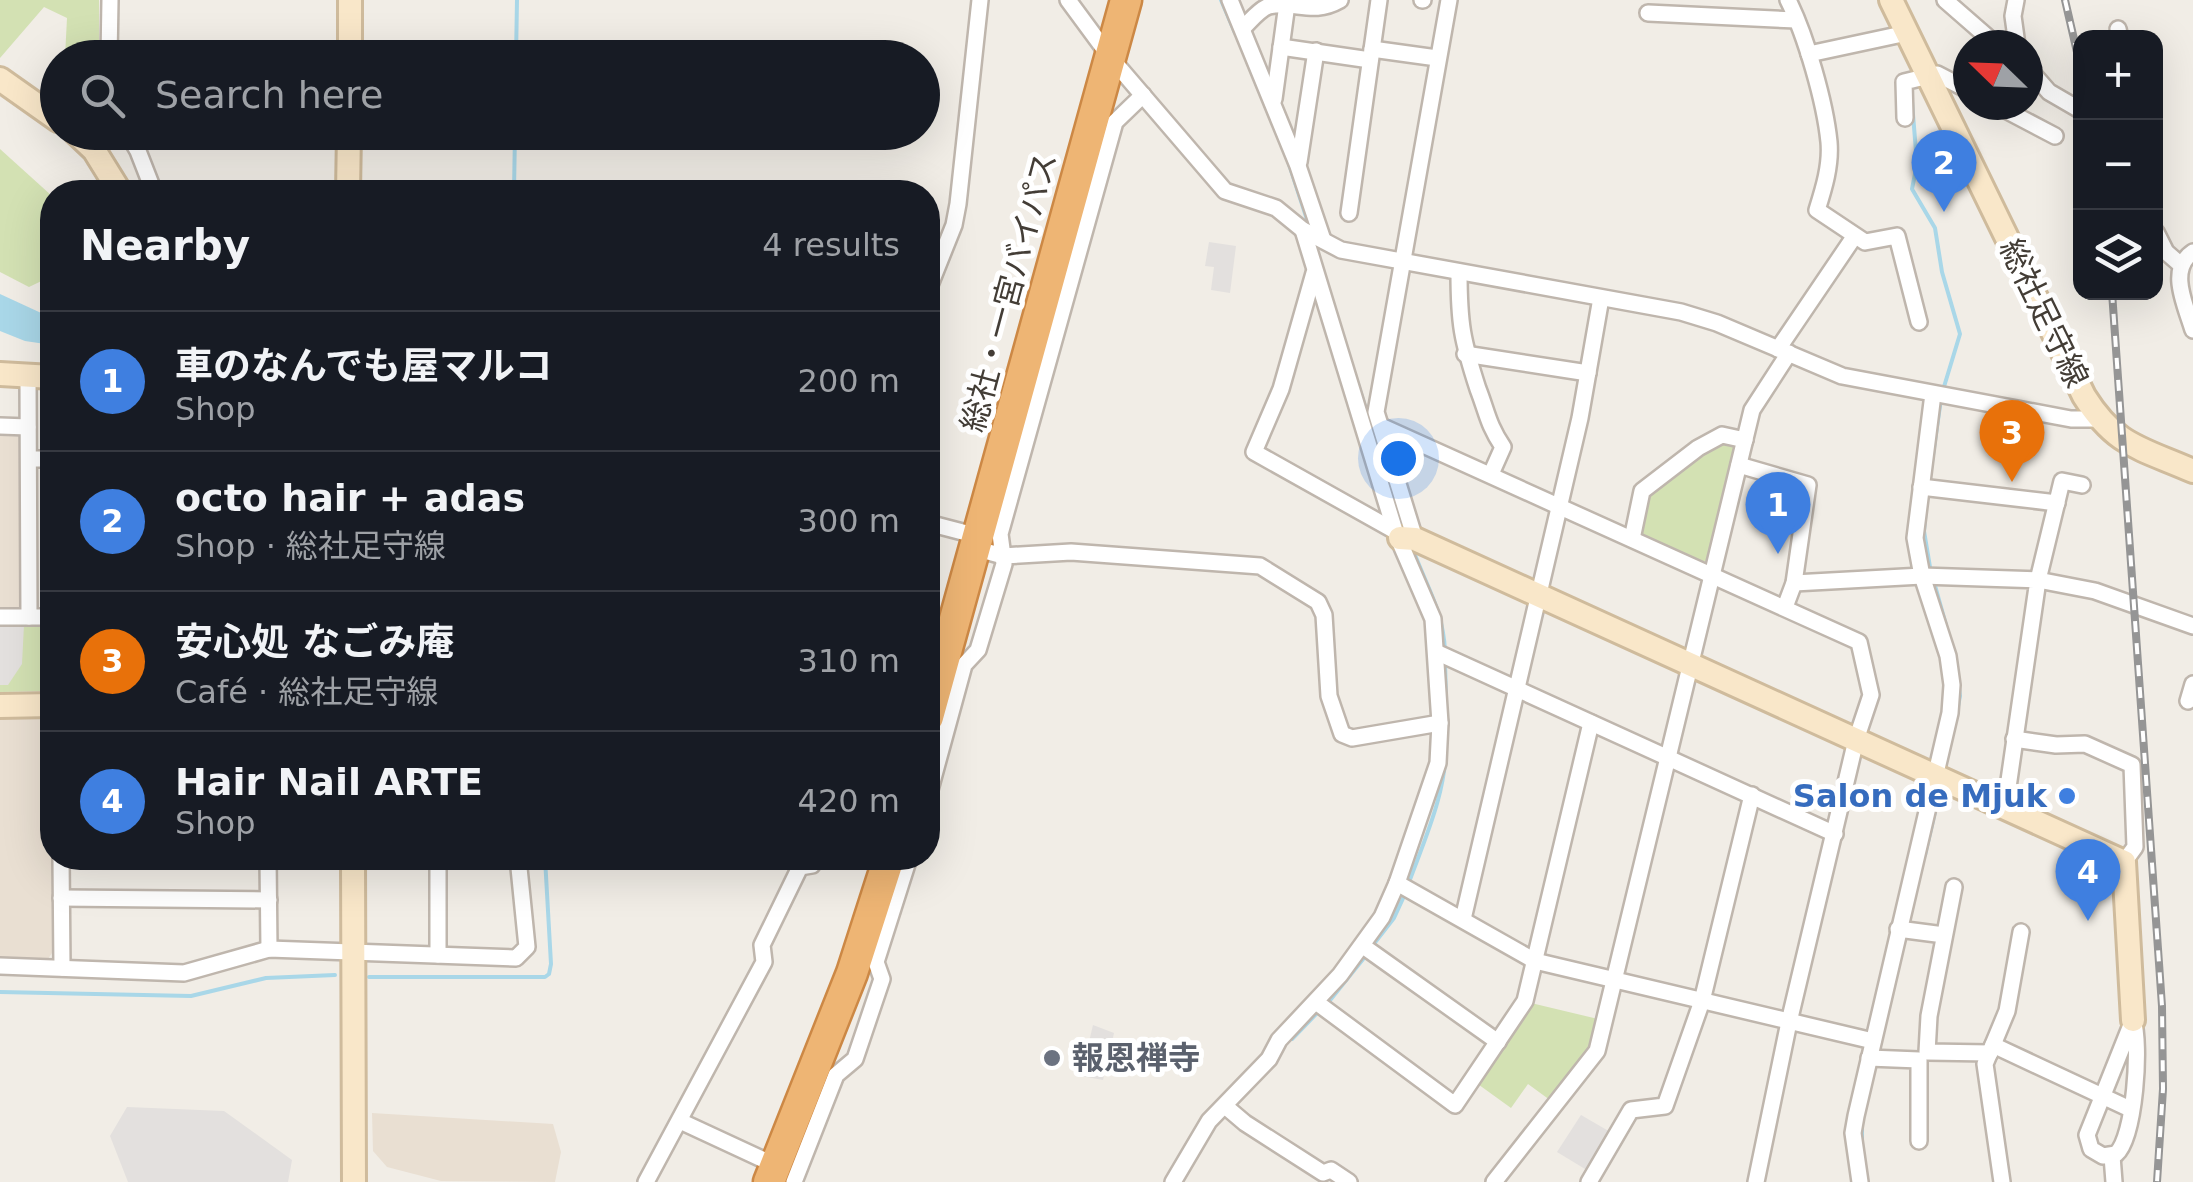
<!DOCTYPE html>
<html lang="en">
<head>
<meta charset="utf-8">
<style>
  body { margin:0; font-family:"DejaVu Sans","Noto Sans JP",sans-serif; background:#20242c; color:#f1f3f6 }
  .controls { position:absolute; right:30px; top:30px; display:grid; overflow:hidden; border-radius:20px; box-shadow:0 10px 40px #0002 }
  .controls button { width:90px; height:90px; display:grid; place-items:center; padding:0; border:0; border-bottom:2px solid #363941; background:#171b24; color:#f1f3f6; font:50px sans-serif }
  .compass { position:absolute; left:1953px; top:30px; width:90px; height:90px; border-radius:50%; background:#171b24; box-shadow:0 10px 40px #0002; rotate:293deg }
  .you { position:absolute; left:1398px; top:458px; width:35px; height:35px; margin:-25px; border:8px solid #fff; border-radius:50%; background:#1a73e8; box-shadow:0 0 0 15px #1a73e833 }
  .badge { display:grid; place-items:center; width:65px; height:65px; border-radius:50%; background:#e32e2c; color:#fff; font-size:32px; font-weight:700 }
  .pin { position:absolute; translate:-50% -82px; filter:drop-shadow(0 2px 5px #0008) }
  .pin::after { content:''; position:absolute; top:52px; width:35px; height:30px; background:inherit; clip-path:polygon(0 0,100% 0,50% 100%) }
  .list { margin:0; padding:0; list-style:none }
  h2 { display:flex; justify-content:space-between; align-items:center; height:130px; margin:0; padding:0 40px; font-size:42px }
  h2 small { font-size:32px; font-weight:400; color:#9ea1a6 }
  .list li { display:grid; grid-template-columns:65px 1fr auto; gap:30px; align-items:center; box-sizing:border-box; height:140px; padding:0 40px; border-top:2px solid #363941 }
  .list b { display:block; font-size:38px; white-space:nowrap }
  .list p { margin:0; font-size:32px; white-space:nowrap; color:#9ea1a6 }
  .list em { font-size:32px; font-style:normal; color:#9ea1a6 }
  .icon { flex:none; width:55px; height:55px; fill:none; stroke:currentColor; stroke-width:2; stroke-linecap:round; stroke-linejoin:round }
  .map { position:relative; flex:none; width:2193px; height:1182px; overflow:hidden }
  .search { position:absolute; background:#171b24; box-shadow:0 10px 40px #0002; left:40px; top:40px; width:900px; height:110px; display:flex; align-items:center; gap:25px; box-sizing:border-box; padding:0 35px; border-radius:55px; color:#9ea1a6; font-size:38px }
  .panel { position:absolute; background:#171b24; box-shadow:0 10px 40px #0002; left:40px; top:180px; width:900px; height:690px; border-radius:40px }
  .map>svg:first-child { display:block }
  .education { fill:#e9dfd2 }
  .green { fill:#d3e1b3 }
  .parking { fill:#e3e0de }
  .water { fill:#a9d7e8 }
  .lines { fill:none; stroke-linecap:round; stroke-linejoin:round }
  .stream { stroke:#a9d7e8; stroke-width:4 }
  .street-casing { stroke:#bfb6ad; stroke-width:20 }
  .secondary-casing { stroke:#cfbb9c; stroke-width:28 }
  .highway-casing { stroke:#cc8845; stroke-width:35 }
  .street { stroke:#fff; stroke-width:15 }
  .secondary { stroke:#f9e7c9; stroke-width:22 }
  .highway { stroke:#eeb574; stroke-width:30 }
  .rail-casing { stroke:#959595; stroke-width:8 }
  .rail { stroke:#fff; stroke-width:4; stroke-dasharray:11; stroke-linecap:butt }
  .shop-dot { fill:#3f7fe0; stroke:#fff; stroke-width:4 }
  .worship-dot { fill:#6b7280; stroke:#fff; stroke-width:4 }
  .labels { text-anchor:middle; stroke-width:10; stroke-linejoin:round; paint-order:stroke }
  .street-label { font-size:32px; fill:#433d36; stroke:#fff }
  .shop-label { font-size:32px; font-weight:bold; fill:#366cbe; stroke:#fff; text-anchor:end }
  .worship-label { font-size:32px; font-weight:bold; fill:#5b616d; stroke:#fff; text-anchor:start }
</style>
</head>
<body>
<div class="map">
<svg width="2193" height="1182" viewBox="0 0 2193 1182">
  <rect width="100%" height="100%" fill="#f1ede6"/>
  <g class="education">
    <polygon points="0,432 16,433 21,437 22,604 16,610 0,610"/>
    <polygon points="0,718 43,718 52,726 52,953 46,962 0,960"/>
    <polygon points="372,1113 553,1124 561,1152 555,1182 441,1181 387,1167 373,1151"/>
  </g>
  <g class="green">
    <polygon points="0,0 99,0 99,57 65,57 67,18 44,7 0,58"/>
    <polygon points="0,149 52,196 52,276 29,287 0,272"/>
    <polygon points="1721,439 1738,446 1709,559 1703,562 1639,533 1648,492"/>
    <polygon points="0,623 52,623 52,691 0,692"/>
    <polygon points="1531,1003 1598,1019 1590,1052 1554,1103 1528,1084 1511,1108 1475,1082"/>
  </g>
  <g class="parking">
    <polygon points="1209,242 1236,246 1230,293 1211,290 1214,267 1205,266"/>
    <polygon points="0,625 24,625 22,664 8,685 0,685"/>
    <polygon points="1093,1025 1114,1033 1103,1080 1081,1076"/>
    <polygon points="127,1107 224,1111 292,1160 288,1182 128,1182 110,1136"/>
    <polygon points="1581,1115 1612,1133 1590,1172 1557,1152"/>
  </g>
  <polygon class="water" points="0,294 52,318 52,345 25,341 0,331"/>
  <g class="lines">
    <g class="stream">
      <polyline points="1221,0 1235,33"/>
      <polyline points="516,58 517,0"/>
      <polyline points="1912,102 1917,164 1912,189 1935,228 1942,272 1960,334 1943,390"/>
      <polyline points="1285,152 1310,229"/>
      <polyline points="514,192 515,132"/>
      <polyline points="1357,381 1401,520"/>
      <polyline points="1931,469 1941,399"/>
      <polyline points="1926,508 1924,531 1931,573"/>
      <path d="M1412 547C1426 586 1443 609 1445 651"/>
      <polyline points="1934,582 1946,625"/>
      <polyline points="1445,661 1446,701"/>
      <polyline points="1954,728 1960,696 1955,659"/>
      <polyline points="1925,855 1941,786"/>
      <path d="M1408 885C1425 838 1447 792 1446 741"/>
      <polyline points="1373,945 1394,918 1405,894"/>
      <polyline points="369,977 545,977 549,974 551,964 545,858"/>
      <polyline points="0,992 191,996 266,978 335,975"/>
      <polyline points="1327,1004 1368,953"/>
      <polyline points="1292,1039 1320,1010"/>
      <polyline points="1862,1122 1862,1148"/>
    </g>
    <g class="street-casing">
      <g id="street">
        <polyline points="1068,0 1110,57 1225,191 1276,208 1303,230 1341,250 1681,312 1717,323 1842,376 2071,419 2098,419"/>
        <polyline points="1230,0 1298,166 1323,240"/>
        <polyline points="1422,0 1423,0"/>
        <path d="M1788 0C1806 36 1825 102 1829 142 1831 165 1824 188 1817 210L1865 242 1897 236 1919 322"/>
        <polyline points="1945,0 1992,41 2004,45"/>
        <polyline points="2016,0 2013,16 2017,45"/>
        <polyline points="1648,13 1796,20"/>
        <path d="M1244 27C1251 20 1260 9 1269 6 1295 0 1312 16 1340 0"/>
        <polyline points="2118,29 2120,38"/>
        <polyline points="1281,47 1370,60"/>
        <polyline points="1372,49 1437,58"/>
        <polyline points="1809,54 1907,33"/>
        <polyline points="109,58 110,0"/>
        <polyline points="2028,68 2049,92 2080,110"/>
        <polyline points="1274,99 1287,4"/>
        <polyline points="1996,105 2055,136"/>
        <polyline points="1905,118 1904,82 1937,74 1968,90"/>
        <polyline points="127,132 138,151 154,192"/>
        <polyline points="1299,162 1316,51"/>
        <polyline points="1349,213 1379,0"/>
        <polyline points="2156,232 2166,252 2181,265"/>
        <path d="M2193 252C2167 269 2186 306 2193 330"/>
        <path d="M1459 272C1459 323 1462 340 1478 389 1487 412 1488 425 1503 447L1491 474"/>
        <polyline points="1314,273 1281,389 1254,452 1395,531"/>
        <polyline points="928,290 954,225 958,204 980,0"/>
        <polyline points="1778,349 1854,237"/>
        <polyline points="1465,354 1588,373"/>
        <polyline points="928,375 928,414"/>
        <polyline points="28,377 29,617"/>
        <polyline points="0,426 28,427"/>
        <polyline points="1381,426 1859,642 1871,695 1856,740 1789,1022 1756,1182"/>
        <polyline points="29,459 52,459"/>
        <polyline points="1739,465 1808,485 1794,583 1785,607"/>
        <polyline points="2082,485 2062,481 2038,580 2095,591 2193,626"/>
        <polyline points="1921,487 2057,503"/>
        <polyline points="928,523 978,536"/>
        <polyline points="1415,539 1376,412 1449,0"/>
        <polyline points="1632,539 1642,491 1698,448 1722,435 1745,440"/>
        <polyline points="974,548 1003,556 1071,552 1260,566 1318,602 1324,615 1329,696 1342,734 1352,738 1440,723"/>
        <polyline points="1794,583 1922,576 2038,580 2005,808"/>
        <polyline points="0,617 52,617"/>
        <polyline points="1436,652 1835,834"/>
        <polyline points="2188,701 2193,684"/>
        <polyline points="2014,739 2056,745 2085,744 2132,765 2135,847 2124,862"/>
        <polyline points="928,797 964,665 978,650 1004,564 1000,534 1115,122 1143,95"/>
        <polyline points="61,858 62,968"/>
        <polyline points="268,858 269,949"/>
        <polyline points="438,858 438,955"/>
        <polyline points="1397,883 1535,961 1873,1041"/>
        <polyline points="1954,887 1929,1016 1927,1052 1990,1053"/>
        <polyline points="61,898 269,900"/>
        <polyline points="1463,919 1580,418 1601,298"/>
        <polyline points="1898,929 1944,935"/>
        <polyline points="1363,946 1498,1042"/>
        <polyline points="0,966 184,973 269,949 516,958 527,947 518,858"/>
        <polyline points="1316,1002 1455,1105 1525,1001 1591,723"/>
        <path d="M2133 1020C2141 1044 2135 1137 2116 1154L2103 1156 2091 1149 2087 1135Z"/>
        <polyline points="1993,1045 2130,1109"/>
        <polyline points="1869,1058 1919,1060 1919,1141"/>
        <polyline points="1225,1106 1245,1123 1323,1173 1331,1170 1349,1182"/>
        <polyline points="680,1121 779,1167"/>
        <polyline points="2112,1156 2114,1182"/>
        <polyline points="646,1182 764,962 762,945 800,867 812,865 815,858"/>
        <polyline points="794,1182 836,1075 855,1059 882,979 876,962 909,858"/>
        <polyline points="1173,1182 1209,1121 1269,1059 1279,1040 1340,975 1382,917 1397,883 1438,763 1440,723 1433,619 1395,531 1303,230"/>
        <polyline points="1494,1182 1597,1051 1752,410 1789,353"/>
        <polyline points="1589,1182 1631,1110 1665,1106 1702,1001 1752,795"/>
        <polyline points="1860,1182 1853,1133 1856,1116 1950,713 1952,685 1948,656 1922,576 1915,538 1933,394"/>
        <polyline points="2002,1182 1985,1064 2007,1011 2021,932"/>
      </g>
    </g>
    <g class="secondary-casing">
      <g id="secondary">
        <path d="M1891 0 2084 396C2116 447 2141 448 2193 471"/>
        <polyline points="350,58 350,0"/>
        <polyline points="0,79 58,120"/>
        <polyline points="75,132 94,150 120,192"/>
        <polyline points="348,192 349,132"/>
        <polyline points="0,374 52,377"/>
        <polyline points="1400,538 1415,539 2124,862 2133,1020"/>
        <polyline points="0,706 52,705"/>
        <polyline points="353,858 354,1182"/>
      </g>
    </g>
    <g class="highway-casing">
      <g id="highway">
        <polyline points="928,717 1126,0"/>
        <polyline points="769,1182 852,973 889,858"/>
      </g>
    </g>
    <use href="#street" class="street"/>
    <use href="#secondary" class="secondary"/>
    <use href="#highway" class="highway"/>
    <g class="rail-casing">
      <g id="rail">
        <polyline points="2065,0 2080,65"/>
        <polyline points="2112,292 2162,1006 2163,1089 2157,1182"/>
      </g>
    </g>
    <use href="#rail" class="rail"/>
  </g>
  <circle class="shop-dot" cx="2067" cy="796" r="10"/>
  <circle class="worship-dot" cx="1052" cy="1058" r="10"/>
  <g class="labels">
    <g class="street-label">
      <text transform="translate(1009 292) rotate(-75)" y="11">総社・一宮バイパス</text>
      <text transform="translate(2044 313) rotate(64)" y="11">総社足守線</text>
    </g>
    <g class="shop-label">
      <text x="2047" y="807">Salon de Mjuk</text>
    </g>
    <g class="worship-label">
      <text x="1072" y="1069">報恩禅寺</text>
    </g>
  </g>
</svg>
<div class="controls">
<button>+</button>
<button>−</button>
<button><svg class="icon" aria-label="layers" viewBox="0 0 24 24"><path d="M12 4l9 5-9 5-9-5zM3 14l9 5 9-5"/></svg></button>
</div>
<svg class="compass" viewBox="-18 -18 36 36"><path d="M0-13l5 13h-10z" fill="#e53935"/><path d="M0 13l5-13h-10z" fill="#9ea1a6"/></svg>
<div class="you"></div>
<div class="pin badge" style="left:1778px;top:554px;background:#3f7fe0">1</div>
<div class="pin badge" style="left:1944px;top:212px;background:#3f7fe0">2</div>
<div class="pin badge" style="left:2012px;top:482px;background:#e8710a">3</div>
<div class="pin badge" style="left:2088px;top:921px;background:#3f7fe0">4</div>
<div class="search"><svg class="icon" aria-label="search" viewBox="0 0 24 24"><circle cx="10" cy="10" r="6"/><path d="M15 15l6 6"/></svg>Search here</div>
<section class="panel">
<h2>Nearby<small>4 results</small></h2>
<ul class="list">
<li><span class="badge" style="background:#3f7fe0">1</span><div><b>車のなんでも屋マルコ</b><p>Shop</p></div><em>200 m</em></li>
<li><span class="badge" style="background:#3f7fe0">2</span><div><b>octo hair + adas</b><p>Shop · 総社足守線</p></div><em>300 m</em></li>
<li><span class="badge" style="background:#e8710a">3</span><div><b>安心処 なごみ庵</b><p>Café · 総社足守線</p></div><em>310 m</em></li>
<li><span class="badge" style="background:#3f7fe0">4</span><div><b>Hair Nail ARTE</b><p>Shop</p></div><em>420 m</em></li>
</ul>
</section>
</div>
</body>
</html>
